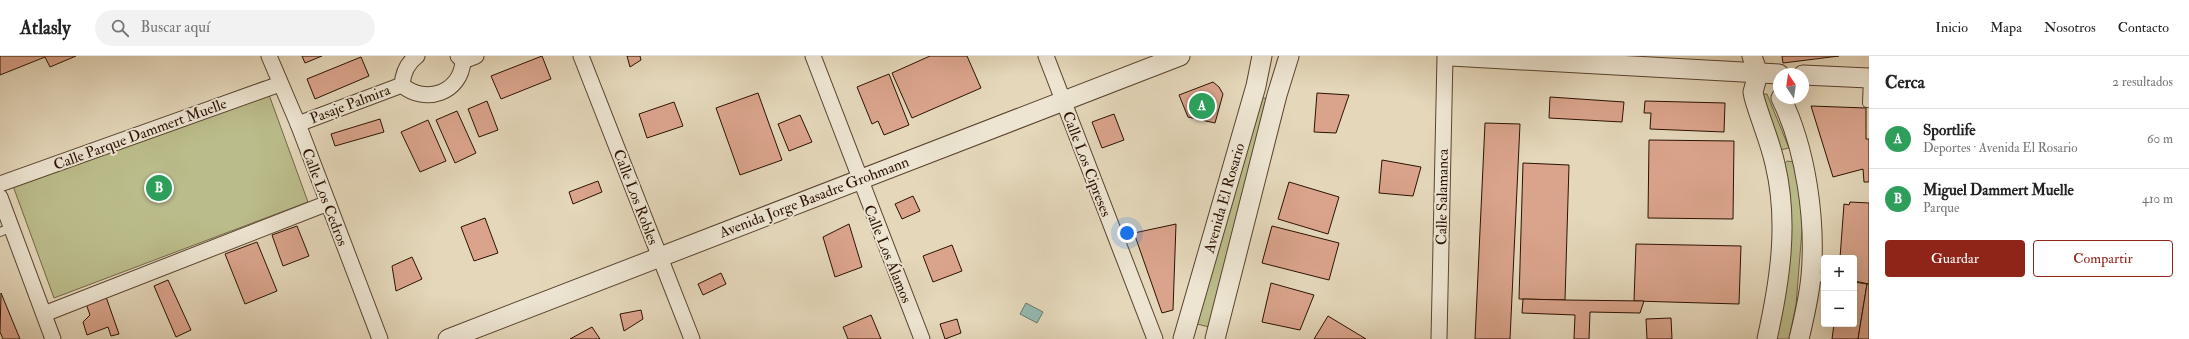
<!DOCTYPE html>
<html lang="es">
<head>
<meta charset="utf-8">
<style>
  body { margin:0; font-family:"IM FELL Double Pica",serif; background:#f2f2f2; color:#222 }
  .controls { position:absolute; right:12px; bottom:12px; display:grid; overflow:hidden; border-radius:4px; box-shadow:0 4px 16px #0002 }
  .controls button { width:36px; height:36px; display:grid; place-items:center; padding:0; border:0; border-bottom:1px solid #e0e0e0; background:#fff; color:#222; font:20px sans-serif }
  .compass { position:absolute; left:1773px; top:12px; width:36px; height:36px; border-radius:50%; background:#fff; box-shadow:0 4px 16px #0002; rotate:347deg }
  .you { position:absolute; left:1127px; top:177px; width:14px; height:14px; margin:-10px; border:3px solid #fff; border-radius:50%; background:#1a73e8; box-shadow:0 0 0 6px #1a73e833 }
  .badge { display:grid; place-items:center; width:26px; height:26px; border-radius:50%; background:#8f2418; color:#fff; font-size:13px; font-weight:700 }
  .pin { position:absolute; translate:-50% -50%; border:2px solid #fff; box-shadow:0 1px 4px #0006 }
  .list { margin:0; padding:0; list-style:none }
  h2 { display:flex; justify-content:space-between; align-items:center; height:52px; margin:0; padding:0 16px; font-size:17px }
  h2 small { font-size:13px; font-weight:400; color:#767676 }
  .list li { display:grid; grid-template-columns:26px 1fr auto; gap:12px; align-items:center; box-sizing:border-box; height:60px; padding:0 16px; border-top:1px solid #e0e0e0 }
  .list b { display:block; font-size:15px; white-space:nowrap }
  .list p { margin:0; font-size:13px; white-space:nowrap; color:#767676 }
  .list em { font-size:13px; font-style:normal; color:#767676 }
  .actions { display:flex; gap:8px; padding:12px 16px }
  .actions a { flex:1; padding:9px 0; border:1px solid #8f2418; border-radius:4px; text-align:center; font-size:14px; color:#8f2418 }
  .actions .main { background:#8f2418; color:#fff }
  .icon { flex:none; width:22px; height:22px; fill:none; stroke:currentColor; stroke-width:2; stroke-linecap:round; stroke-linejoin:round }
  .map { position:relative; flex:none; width:1869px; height:283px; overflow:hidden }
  header { display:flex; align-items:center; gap:24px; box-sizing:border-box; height:56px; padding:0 20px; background:#fff; border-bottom:1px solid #e0e0e0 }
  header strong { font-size:19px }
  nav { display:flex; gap:22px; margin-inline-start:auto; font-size:14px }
  .search { width:280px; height:36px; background:#f2f2f2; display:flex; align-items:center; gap:10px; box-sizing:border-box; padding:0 14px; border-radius:22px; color:#767676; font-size:15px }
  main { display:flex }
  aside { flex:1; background:#fff }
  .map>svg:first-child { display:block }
  .green { fill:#bbbc8b; stroke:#736746 }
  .water { fill:#95b9b2; stroke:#6b766b }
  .building { fill:#daa48c; stroke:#2b1200 }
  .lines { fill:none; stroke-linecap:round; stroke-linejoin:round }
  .service-casing { stroke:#59432e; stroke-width:10 }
  .minor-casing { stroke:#59432e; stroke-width:17 }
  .tertiary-casing { stroke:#59432e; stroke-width:21 }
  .service { stroke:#ede5d2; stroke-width:8 }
  .minor { stroke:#ede5d2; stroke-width:15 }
  .tertiary { stroke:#ede5d2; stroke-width:19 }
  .labels { text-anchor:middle; stroke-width:4; stroke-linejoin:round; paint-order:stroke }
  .street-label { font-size:15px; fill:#2b1200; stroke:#ede5d2 }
</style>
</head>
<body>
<header>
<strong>Atlasly</strong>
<div class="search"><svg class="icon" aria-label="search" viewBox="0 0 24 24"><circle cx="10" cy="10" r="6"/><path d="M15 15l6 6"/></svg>Buscar aquí</div>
<nav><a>Inicio</a><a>Mapa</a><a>Nosotros</a><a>Contacto</a></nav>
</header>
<main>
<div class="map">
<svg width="1869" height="283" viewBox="0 0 1869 283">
  <rect width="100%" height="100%" fill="#e4d7ba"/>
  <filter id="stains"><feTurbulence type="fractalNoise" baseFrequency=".005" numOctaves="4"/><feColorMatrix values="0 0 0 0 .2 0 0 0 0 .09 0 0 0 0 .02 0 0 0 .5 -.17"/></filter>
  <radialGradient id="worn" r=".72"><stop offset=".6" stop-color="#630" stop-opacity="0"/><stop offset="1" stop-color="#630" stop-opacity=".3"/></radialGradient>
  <g class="green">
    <polygon points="264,25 308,146 54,242 9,119"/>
    <polygon points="1761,38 1767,38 1789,92 1780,94"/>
    <polygon points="1256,40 1272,44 1209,271 1193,267"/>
    <polygon points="1787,105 1795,106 1804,149 1796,249 1789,283 1774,283 1781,111"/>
  </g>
  <polygon class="water" points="1026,247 1043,256 1037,267 1020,258"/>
  <g class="building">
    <polygon points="0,0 76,0 50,11 45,1 0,19"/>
    <polygon points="302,0 322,0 305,7"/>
    <polygon points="542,0 551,23 501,43 491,20"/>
    <polygon points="627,0 640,0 641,4 630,11"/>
    <polygon points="930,0 967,0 981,32 912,62 892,17"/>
    <polygon points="1782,0 1839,0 1783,7"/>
    <polygon points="361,1 369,20 315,43 307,23"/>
    <polygon points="889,18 909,69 884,79 878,65 872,68 857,31"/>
    <polygon points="1213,26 1219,31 1223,38 1215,67 1188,61 1179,39"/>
    <polygon points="758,37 782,104 740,119 716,52"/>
    <polygon points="1317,37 1349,39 1336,77 1314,76"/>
    <polygon points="1550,41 1624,46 1622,66 1549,62"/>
    <polygon points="487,45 498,74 479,81 468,53"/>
    <polygon points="1645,45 1725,47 1724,76 1650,73 1651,57 1644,57"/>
    <polygon points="674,46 683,70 647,82 639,58"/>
    <polygon points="1811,50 1866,52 1866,83 1869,83 1869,126 1864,126 1863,113 1833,121"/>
    <polygon points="457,55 476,97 455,107 436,64"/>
    <polygon points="1114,58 1124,84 1102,92 1092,66"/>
    <polygon points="800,59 812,86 789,95 778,68"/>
    <polygon points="380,63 384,76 335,90 331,78"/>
    <polygon points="428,64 446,105 420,116 401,76"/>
    <polygon points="1485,67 1520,68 1510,283 1475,283"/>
    <polygon points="1649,84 1734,85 1733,163 1648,162"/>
    <polygon points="1382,104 1421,111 1413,140 1379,137"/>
    <polygon points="1523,107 1569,109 1565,244 1519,243"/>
    <polygon points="598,125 602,136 573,148 569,136"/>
    <polygon points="1289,126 1339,141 1328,178 1278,163"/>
    <polygon points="913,140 920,155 902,163 895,148"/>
    <polygon points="1850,146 1869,147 1869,228 1854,225 1854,202 1840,202 1844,148 1849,149"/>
    <polygon points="485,162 498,197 474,205 461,171"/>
    <polygon points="849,168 862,211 835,221 823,181"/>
    <polygon points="1176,168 1173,254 1162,257 1134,177"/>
    <polygon points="297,170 309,200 283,210 272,179"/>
    <polygon points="1272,170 1339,187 1329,224 1262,207"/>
    <polygon points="257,186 277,235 245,248 225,198"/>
    <polygon points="1636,188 1741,190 1739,248 1634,245"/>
    <polygon points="952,189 962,215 933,226 923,200"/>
    <polygon points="412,201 422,223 396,235 392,210"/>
    <polygon points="721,217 726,228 703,239 698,228"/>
    <polygon points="168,224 191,274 176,281 154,230"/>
    <polygon points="1854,226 1867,228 1858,283 1832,283 1834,268 1854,268"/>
    <polygon points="1271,227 1314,239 1300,274 1262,266"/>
    <polygon points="1867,228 1869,228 1869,283 1858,283"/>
    <polygon points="1,237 20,283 3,283 0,276"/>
    <polygon points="105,238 119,278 111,280 108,271 87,279 83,266 90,259 85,245"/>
    <polygon points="1523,243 1565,244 1644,245 1640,257 1590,256 1589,283 1574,283 1575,259 1522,257"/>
    <polygon points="641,254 643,263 624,275 620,258"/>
    <polygon points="871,259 881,283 848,283 843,271"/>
    <polygon points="1328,260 1366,283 1314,283"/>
    <polygon points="1671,262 1672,283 1647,283 1646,263"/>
    <polygon points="957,263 961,277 945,283 940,268"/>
    <polygon points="592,271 600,283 570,283"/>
  </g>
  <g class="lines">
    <g class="service-casing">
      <g id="service">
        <polyline points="1867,47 1868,22"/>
        <polyline points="0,176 12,171"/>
        <polyline points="1811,220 1824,222"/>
      </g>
    </g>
    <g class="minor-casing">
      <g id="minor">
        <polyline points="269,0 298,68 380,283"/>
        <polyline points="581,0 692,283"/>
        <polyline points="813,0 922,283"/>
        <polyline points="1046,0 1155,283"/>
        <polyline points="463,5 476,0"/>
        <path d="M402 29C425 49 461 37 463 5L458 0"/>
        <path d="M402 29C403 17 407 7 417 0"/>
        <polyline points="298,68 402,29"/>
        <polyline points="0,128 280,28"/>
        <polyline points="0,141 53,283"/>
        <polyline points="44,258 328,147"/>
        <polyline points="1439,283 1445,0"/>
      </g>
    </g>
    <g class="tertiary-casing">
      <g id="tertiary">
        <polyline points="1451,0 1779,18"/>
        <polyline points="1752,0 1758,18"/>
        <path d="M1758 18 1753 36 1754 41C1760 63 1770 85 1775 108 1789 166 1780 225 1767 283"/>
        <polyline points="1803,19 1869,22"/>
        <path d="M1781 42C1806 93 1816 164 1811 220 1809 242 1804 262 1799 283"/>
        <polyline points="448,283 1180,0"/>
        <polyline points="1183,283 1256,30 1262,0"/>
        <polyline points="1215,283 1277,39 1289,0"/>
      </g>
    </g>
    <use href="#service" class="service"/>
    <use href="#minor" class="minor"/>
    <use href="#tertiary" class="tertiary"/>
  </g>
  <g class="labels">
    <g class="street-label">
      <text transform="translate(350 48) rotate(-21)" y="5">Pasaje Palmira</text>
      <text transform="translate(140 78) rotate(-20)" y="5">Calle Parque Dammert Muelle</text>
      <text transform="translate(1087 108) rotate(69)" y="5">Calle Los Cipreses</text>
      <text transform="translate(325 141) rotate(69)" y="5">Calle Los Cedros</text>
      <text transform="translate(636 141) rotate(69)" y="5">Calle Los Robles</text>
      <text transform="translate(814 141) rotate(-21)" y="5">Avenida Jorge Basadre Grohmann</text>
      <text transform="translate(1442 141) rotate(-89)" y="5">Calle Salamanca</text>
      <text transform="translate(1224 142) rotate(-74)" y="5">Avenida El Rosario</text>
      <text transform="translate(888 198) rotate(68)" y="5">Calle Los Álamos</text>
    </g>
  </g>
  <rect width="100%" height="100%" filter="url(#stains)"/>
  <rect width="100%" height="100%" fill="url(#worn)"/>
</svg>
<div class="controls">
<button>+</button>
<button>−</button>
</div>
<svg class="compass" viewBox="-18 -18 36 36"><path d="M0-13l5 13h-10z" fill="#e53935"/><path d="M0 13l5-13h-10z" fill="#767676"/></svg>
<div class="you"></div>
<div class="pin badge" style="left:1202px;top:50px;background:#2e9e5b">A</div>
<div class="pin badge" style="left:159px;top:132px;background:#2e9e5b">B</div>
</div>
<aside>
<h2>Cerca<small>2 resultados</small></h2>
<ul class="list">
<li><span class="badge" style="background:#2e9e5b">A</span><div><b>Sportlife</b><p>Deportes · Avenida El Rosario</p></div><em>60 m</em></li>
<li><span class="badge" style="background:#2e9e5b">B</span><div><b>Miguel Dammert Muelle</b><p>Parque</p></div><em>410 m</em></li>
</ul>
<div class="actions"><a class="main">Guardar</a><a>Compartir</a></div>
</aside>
</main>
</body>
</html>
